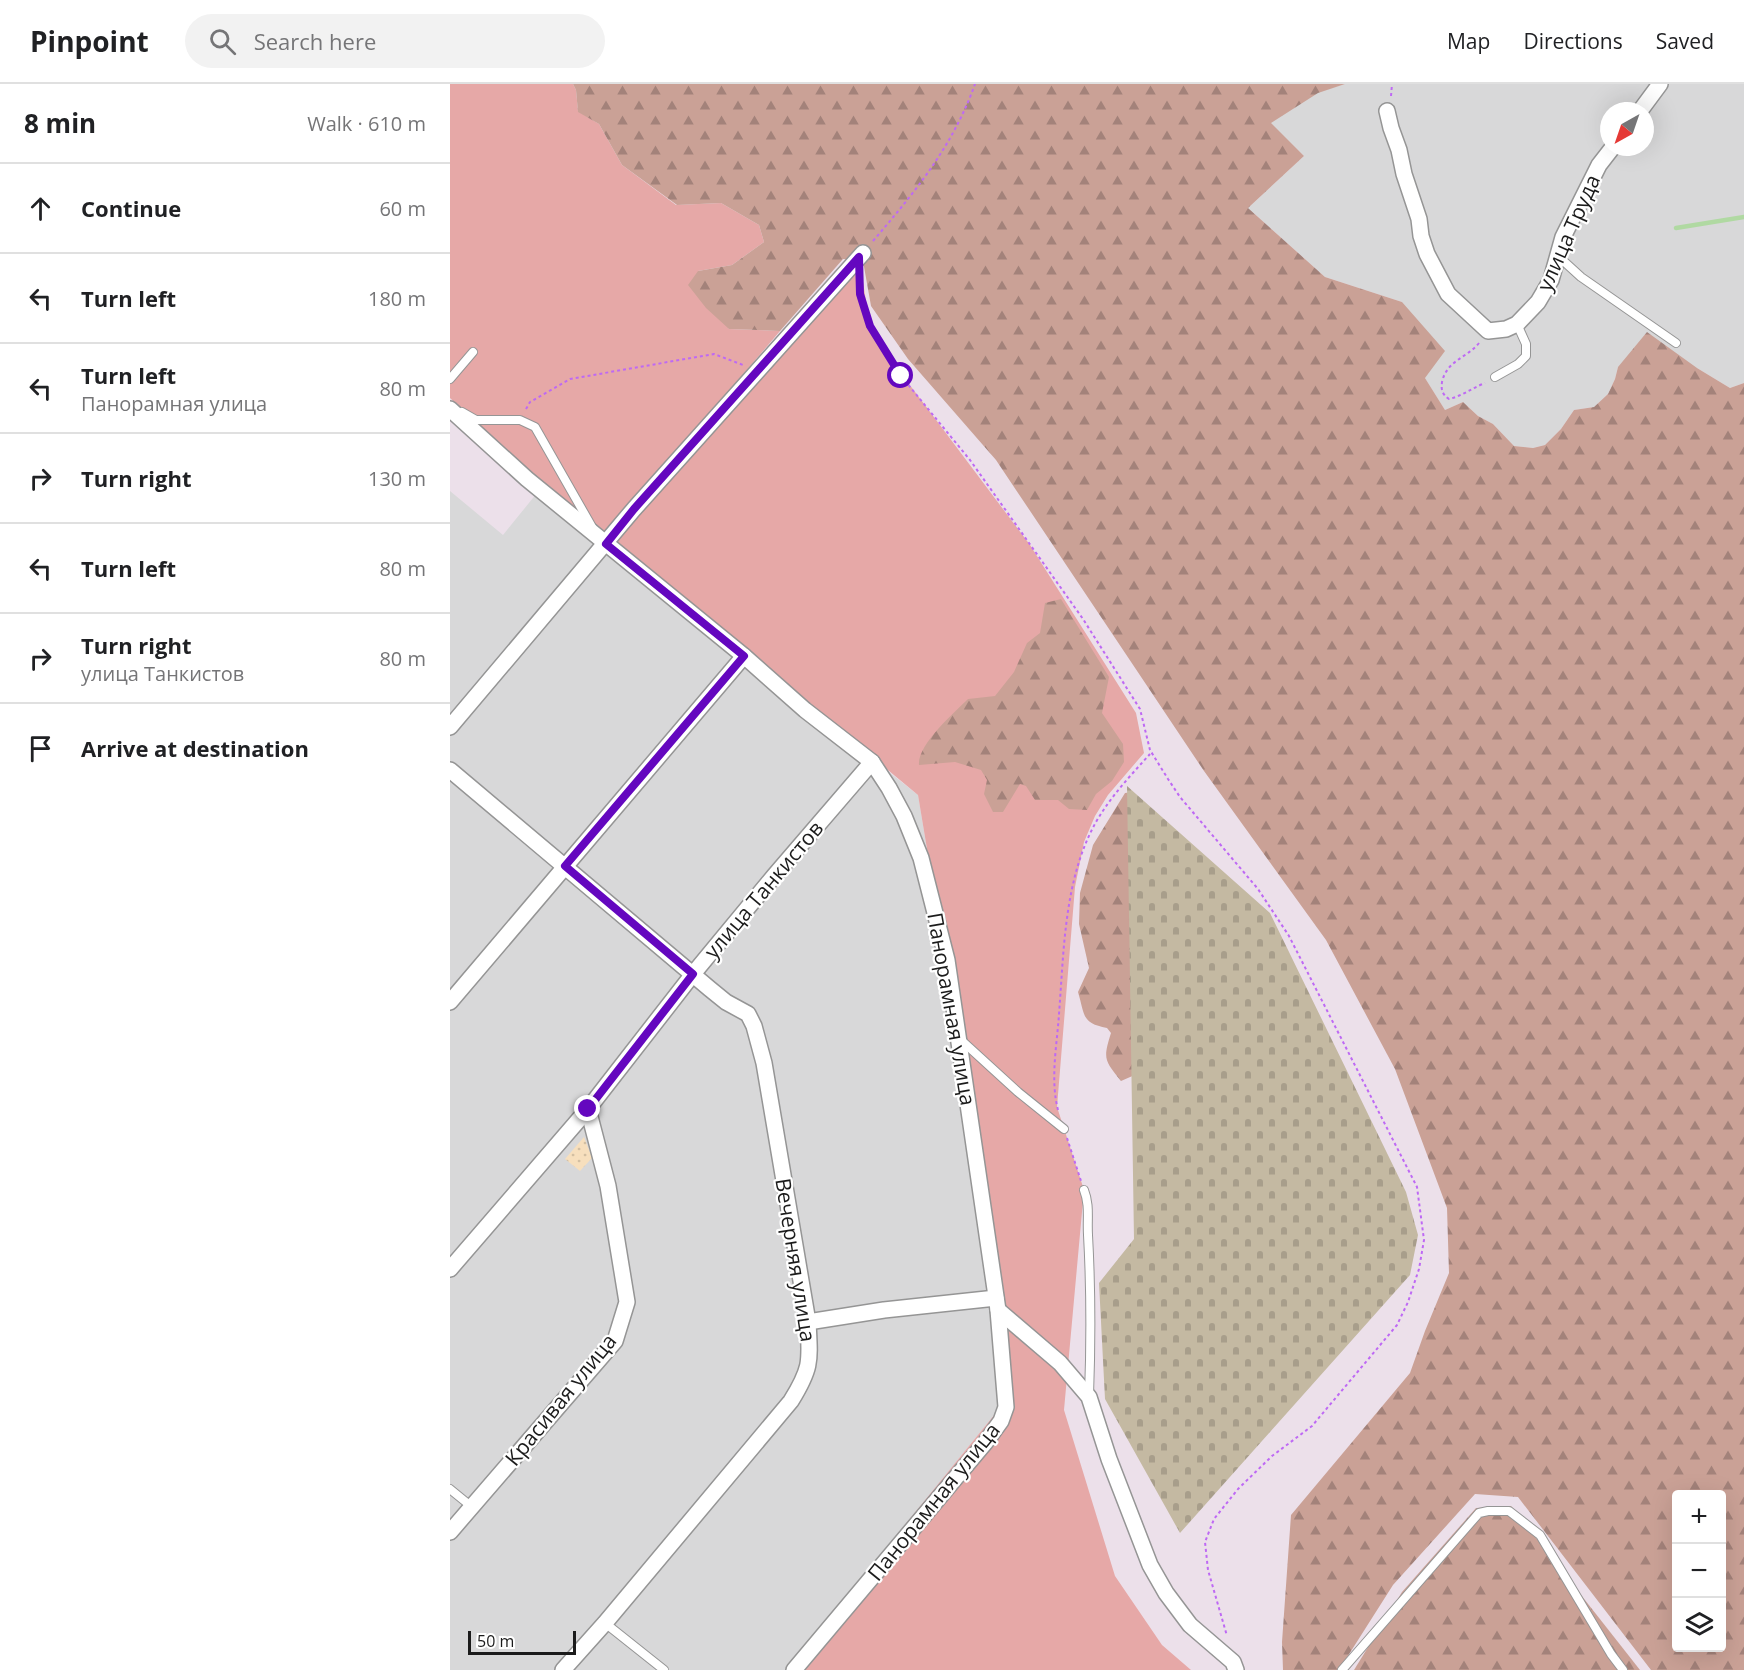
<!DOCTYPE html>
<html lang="en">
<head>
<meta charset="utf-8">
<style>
  body { margin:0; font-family:"Open Sans",sans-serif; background:#f2f2f2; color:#202124 }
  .controls { position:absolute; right:18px; bottom:18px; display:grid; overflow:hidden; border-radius:6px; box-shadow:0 6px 24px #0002 }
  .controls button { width:54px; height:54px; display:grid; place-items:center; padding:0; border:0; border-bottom:2px solid #e0e0e0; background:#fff; color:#202124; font:30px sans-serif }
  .compass { position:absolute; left:1150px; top:18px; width:54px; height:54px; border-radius:50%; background:#fff; box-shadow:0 6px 24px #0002; rotate:220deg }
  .scale { position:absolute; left:18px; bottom:15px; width:108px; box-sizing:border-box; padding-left:6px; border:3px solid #1b1b1b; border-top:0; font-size:16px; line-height:21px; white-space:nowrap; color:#1b1b1b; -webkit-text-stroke:4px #fff; paint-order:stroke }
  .stop { position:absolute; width:18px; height:18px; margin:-14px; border:4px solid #6407bf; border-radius:50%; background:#fff }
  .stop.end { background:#6407bf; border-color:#fff; box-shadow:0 2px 6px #0008 }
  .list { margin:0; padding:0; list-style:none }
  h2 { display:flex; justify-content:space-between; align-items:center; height:78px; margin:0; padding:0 24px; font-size:26px }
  h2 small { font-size:20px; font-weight:400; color:#757577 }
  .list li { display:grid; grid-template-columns:39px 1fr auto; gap:18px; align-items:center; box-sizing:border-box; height:90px; padding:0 24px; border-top:2px solid #e0e0e0 }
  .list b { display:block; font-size:22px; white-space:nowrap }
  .list p { margin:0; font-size:20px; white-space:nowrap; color:#757577 }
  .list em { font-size:20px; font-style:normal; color:#757577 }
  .icon { flex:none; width:33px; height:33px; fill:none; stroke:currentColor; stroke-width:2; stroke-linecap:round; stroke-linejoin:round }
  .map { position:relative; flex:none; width:1294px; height:1586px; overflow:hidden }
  header { display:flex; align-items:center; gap:36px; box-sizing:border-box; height:84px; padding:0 30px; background:#fff; border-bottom:2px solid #e0e0e0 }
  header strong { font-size:28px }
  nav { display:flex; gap:33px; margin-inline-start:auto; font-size:21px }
  .search { width:420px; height:54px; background:#f2f2f2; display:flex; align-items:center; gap:15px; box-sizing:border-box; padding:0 21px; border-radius:33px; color:#757577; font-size:22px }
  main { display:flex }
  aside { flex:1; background:#fff }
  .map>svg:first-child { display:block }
  .residential { fill:#d8d8d9; fill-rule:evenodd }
  .grass { fill:#e6a8a7 }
  .forest { fill:url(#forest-firs); fill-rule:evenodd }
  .cemetery { fill:url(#cemetery-stones) }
  .park { fill:url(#park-dots) }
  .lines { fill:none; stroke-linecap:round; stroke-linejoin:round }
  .stream { stroke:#b0d9a2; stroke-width:4.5 }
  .lane-casing { stroke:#959595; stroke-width:10 }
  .street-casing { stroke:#959595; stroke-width:18 }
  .path { stroke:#be69f4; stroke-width:2; stroke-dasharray:3 3; stroke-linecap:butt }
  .lane { stroke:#fff; stroke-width:8 }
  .street { stroke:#fff; stroke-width:15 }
  .route { stroke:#6407bf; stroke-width:8 }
  .labels { text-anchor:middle; stroke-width:4.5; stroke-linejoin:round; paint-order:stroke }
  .street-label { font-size:21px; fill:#1b1b1b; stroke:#fff }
</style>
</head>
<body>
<header>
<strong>Pinpoint</strong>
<div class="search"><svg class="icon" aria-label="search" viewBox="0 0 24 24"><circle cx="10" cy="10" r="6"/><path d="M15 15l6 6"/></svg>Search here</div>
<nav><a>Map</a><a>Directions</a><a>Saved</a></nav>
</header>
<main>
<aside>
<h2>8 min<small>Walk · 610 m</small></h2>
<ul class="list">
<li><svg class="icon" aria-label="ahead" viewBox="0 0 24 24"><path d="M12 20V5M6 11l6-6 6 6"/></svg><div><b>Continue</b></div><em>60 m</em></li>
<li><svg class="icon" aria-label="left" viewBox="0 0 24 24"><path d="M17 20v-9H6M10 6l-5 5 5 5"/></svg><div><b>Turn left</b></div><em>180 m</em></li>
<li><svg class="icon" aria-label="left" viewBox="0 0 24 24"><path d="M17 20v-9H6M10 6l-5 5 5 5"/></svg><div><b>Turn left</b><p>Панорамная улица</p></div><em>80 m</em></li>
<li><svg class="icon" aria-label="right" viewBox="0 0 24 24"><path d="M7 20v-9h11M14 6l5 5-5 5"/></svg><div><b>Turn right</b></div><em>130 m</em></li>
<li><svg class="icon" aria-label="left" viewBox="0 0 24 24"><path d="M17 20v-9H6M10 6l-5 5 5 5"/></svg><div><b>Turn left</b></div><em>80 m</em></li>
<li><svg class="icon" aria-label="right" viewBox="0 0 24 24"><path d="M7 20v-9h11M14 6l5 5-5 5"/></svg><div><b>Turn right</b><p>улица Танкистов</p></div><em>80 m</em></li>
<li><svg class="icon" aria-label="arrive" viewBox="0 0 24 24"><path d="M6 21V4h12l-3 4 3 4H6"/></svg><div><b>Arrive at destination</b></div></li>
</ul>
</aside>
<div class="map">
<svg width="1294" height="1586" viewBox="0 0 1294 1586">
  <defs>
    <pattern id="forest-firs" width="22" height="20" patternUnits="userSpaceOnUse" patternTransform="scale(1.5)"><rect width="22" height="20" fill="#caa196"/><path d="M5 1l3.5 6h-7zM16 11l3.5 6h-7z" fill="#a3827a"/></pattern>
    <pattern id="cemetery-stones" width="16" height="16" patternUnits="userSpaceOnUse" patternTransform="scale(1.5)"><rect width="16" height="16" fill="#c4b9a2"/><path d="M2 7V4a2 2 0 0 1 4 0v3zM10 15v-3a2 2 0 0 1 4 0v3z" fill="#a89e8b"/></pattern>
    <pattern id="park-dots" width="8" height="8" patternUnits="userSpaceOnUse" patternTransform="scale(1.5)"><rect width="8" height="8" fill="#f7dfbd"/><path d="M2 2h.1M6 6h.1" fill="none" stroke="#d3bfa2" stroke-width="1.8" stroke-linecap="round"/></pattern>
  </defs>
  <rect width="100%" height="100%" fill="#ece0ea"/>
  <g class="residential">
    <path d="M895 0H1294V299L1280 304 1247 284 1168 283 1165 295 1158 310 1144 323 1124 326 1111 345 1095 361 1083 364 1064 362 1043 340 1028 332 1013 318 995 326 975 294 952 218 875 193 798 124 854 72 820 39 868 8ZM1159 27H1195V63H1159Z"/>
    <polygon points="0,407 53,451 87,409 468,711 553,1220 558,1314 337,1586 0,1586"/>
  </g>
  <g class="grass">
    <polygon points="0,0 123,0 126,6 128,27 149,40 172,81 226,121 271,119 309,141 314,158 282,181 248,187 279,245 330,247 155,453 82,392 0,314"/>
    <polygon points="409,173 420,242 435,268 580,461 686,629 694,669 658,711 645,732 634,758 625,803 607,1023 634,1106 614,1326 665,1492 712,1561 741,1586 337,1586 558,1314 553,1220 468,711 163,458"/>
  </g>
  <g class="forest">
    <path d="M123 0H895L868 9 821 39 854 72 798 124 875 193 952 218 995 267 975 294 995 326 1013 318 1028 332 1043 340 1064 362 1083 364 1095 361 1111 345 1124 326 1144 323 1158 310 1165 295 1168 283 1197 248 1247 284 1280 304 1294 299V1586H1201L1068 1413 1025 1410 943 1501 889 1586H833L832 1558 841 1431 960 1289 975 1247 999 1189 997 1124 945 985 876 856 754 687 546 376 458 275 421 222 413 177 393 175 330 247 279 245 256 224 238 201 248 187 282 181 314 158 309 141 271 119 227 121 172 81 149 40 128 28 126 6ZM1226 1410H1272V1564H1226Z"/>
    <path d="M611 515 659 593 652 629 673 660 674 678 662 697 646 710 637 726 619 725 608 716H585L576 702 570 700 553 728H543L534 710 537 696 531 686 505 678 469 681C467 661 504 629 518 615L545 612 564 588 577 559 590 549 595 519Z"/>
    <path d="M682 708 687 990 671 997C654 976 653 975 661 949L657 944C631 939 635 931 628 908L639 884 629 840 630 809 643 761 675 709Z"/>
    <polygon points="1061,1422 1190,1586 904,1586 952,1508 1026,1424"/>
  </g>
  <polygon class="cemetery" points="677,702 820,829 956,1108 968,1151 960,1191 730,1449 655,1315 649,1199 684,1155"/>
  <polygon class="park" points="134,1053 142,1074 130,1087 115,1075"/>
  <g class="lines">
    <polyline class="stream" points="1226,144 1294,133"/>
    <g class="lane-casing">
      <g id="lane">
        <polyline points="1108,172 1131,193 1226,259"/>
        <polyline points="1045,293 1068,280 1076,272 1076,260 1067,240"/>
        <polyline points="0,295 23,268"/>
        <polyline points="12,328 26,336 70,336 85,343 142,443"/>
        <polyline points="511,956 568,1008 614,1045"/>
        <path d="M634 1106C640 1121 637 1135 638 1151 641 1205 641 1258 639 1312"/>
        <polyline points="0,1405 22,1423"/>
        <polyline points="155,1539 214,1586"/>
        <polyline points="892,1586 1029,1429 1038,1427 1059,1427 1090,1451 1161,1570 1173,1586"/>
      </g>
    </g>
    <g class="street-casing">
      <g id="street">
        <polyline points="937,27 941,44 949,66 954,90 969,135 971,152 977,170 998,210 1038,247 1056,245 1067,240 1088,218 1101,196 1113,153 1149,81 1163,63"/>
        <polyline points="1190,27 1210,0"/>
        <polyline points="0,325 77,395 294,572 355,626 422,678 439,704 454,732 471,774 497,876 548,1226 556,1323 551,1337 535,1359 344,1586"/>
        <polyline points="0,643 184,425 413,169"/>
        <path d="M0 686 260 905 276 918 298 930 304 942 314 979 358 1238C360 1277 362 1283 341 1317L155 1539 113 1586"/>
        <polyline points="0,918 294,572"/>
        <polyline points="0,1185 138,1025 243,890 324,792 422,678"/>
        <polyline points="548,1226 610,1279 639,1313 659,1375 700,1481 716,1509 740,1541 783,1578 786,1586"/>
        <polyline points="358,1238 434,1226 546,1214"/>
        <polyline points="0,1448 165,1257 177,1218 158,1102 138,1025"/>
      </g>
    </g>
    <g class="path">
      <polyline points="941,12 942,0"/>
      <path d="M423 157C465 108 503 62 525 0"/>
      <polyline points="409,194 410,210 420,242 435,268 451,292 520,376 633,535 690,625 700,666 718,695 730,713 808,805 839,852 967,1103 974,1156 969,1185 958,1218 947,1241 862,1342 822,1372 788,1405 764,1435 755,1458 758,1486 777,1552"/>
      <path d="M1029 259C1017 274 997 276 992 298 991 306 992 310 999 315 1012 312 1022 304 1035 299"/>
      <polyline points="76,325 80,318 120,295 264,270 293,281"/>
      <path d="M608 1026C600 995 607 961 609 930 614 866 614 795 646 738 661 712 681 691 700 670"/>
      <polyline points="617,1054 631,1097"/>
    </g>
    <use href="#lane" class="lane"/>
    <use href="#street" class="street"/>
  </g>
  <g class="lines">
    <polyline class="route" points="138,1025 243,890 115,782 294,572 156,460 184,425 409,173 410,210 420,242 451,292"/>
  </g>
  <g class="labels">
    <g class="street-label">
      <text transform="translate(1119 149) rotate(-66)" y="7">улица Труда</text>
      <text transform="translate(314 806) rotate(-50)" y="7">улица Танкистов</text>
      <text transform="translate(501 925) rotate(80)" y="7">Панорамная улица</text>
      <text transform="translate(345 1176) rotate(81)" y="7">Вечерняя улица</text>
      <text transform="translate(111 1316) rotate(-51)" y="7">Красивая улица</text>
      <text transform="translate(484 1418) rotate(-51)" y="7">Панорамная улица</text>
    </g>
  </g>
</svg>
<div class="controls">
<button>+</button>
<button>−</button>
<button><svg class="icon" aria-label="layers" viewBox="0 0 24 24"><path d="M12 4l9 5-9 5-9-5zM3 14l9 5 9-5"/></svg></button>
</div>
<svg class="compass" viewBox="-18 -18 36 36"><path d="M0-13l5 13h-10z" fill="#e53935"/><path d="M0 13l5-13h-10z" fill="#757577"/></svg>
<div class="scale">50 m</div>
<div class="stop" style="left:451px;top:292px"></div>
<div class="stop end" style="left:138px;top:1025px"></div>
</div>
</main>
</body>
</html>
